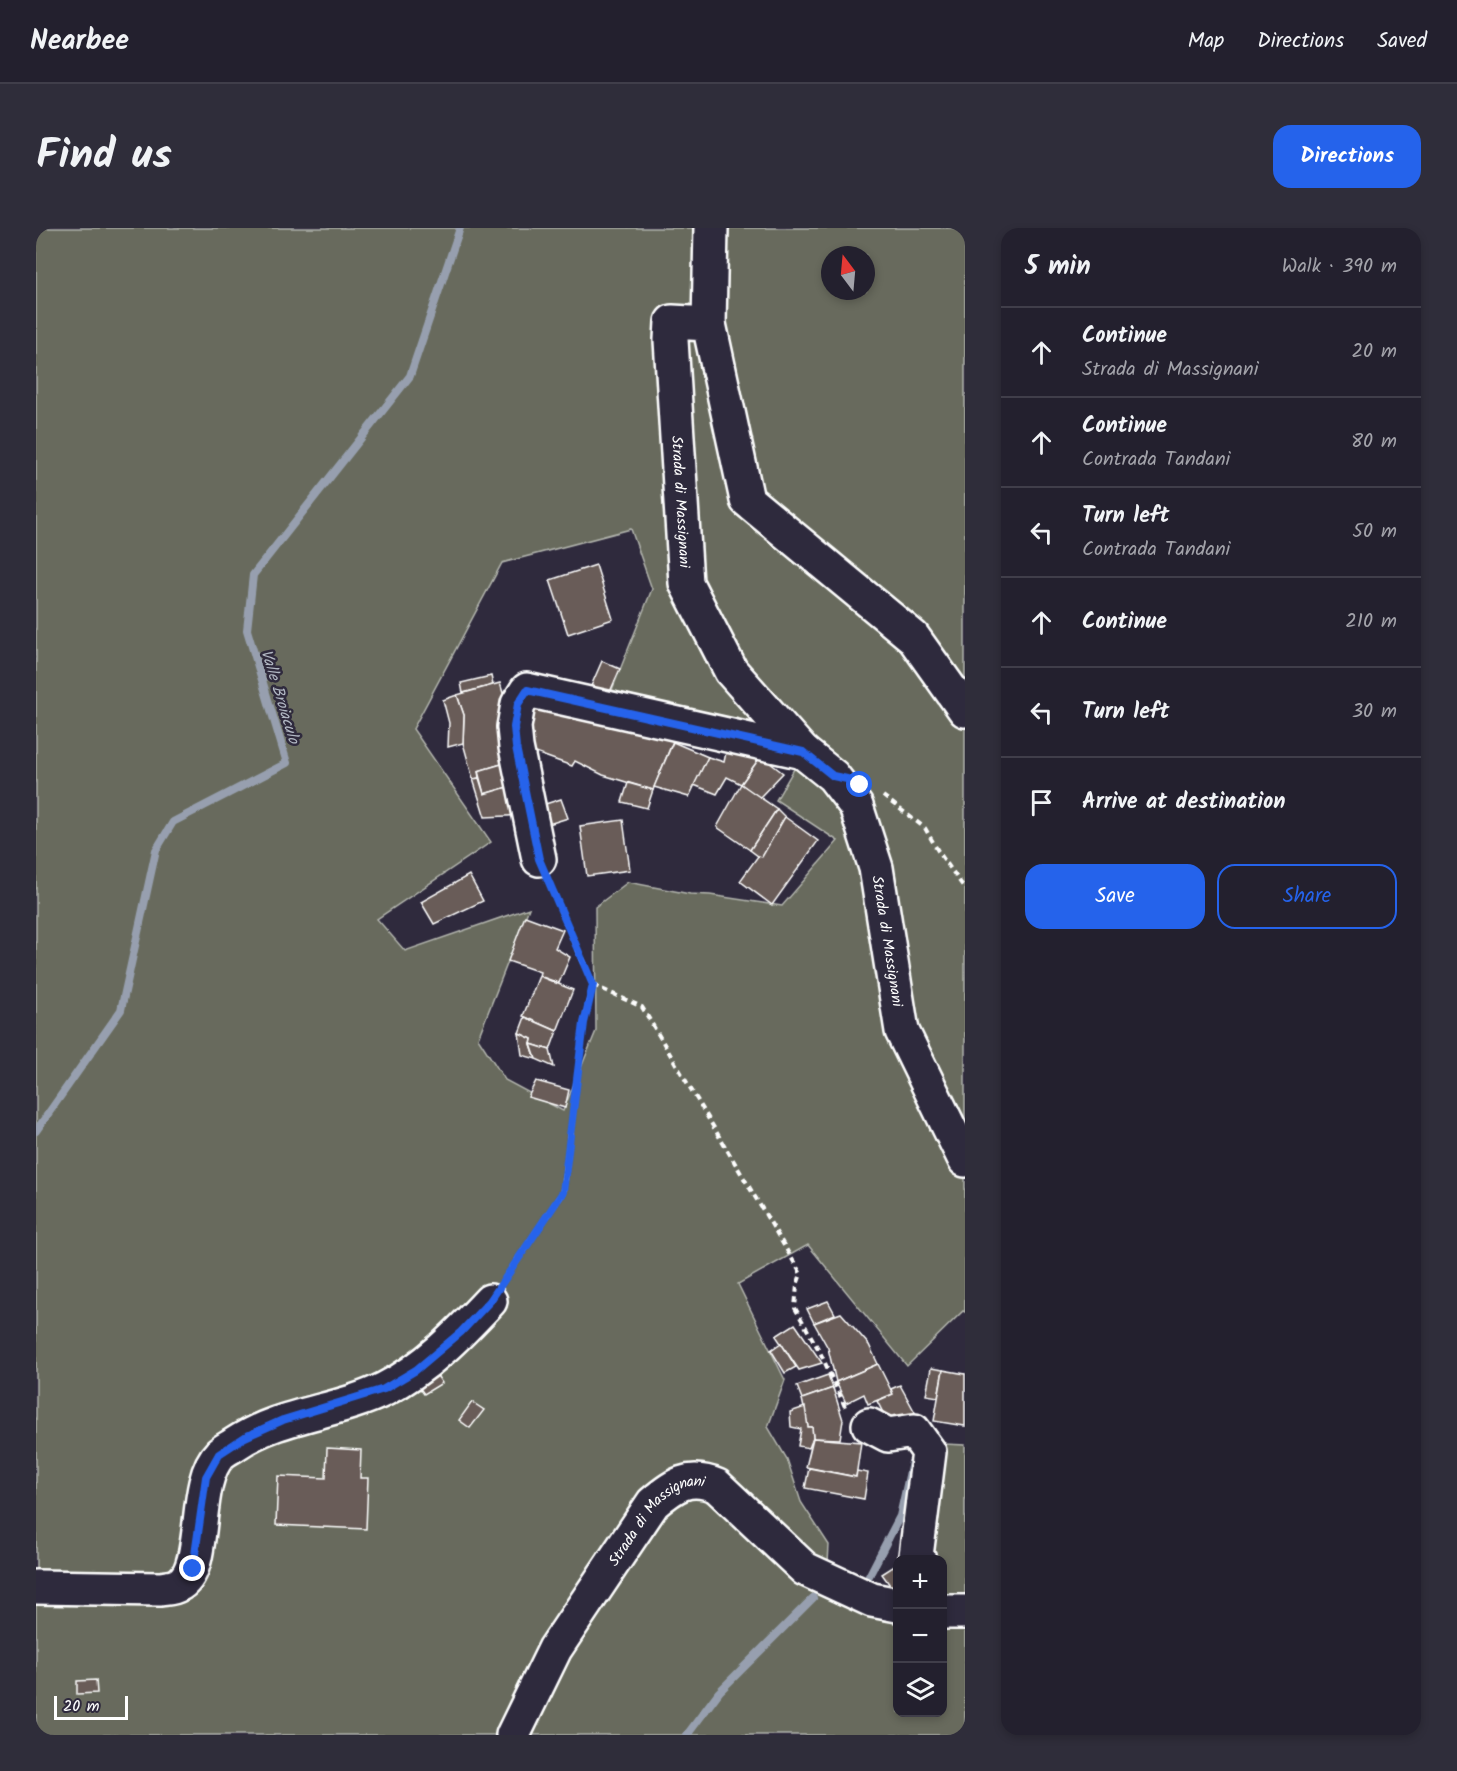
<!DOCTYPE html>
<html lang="en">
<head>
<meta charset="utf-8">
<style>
  body { margin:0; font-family:Kalam,sans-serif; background:#2f2d3a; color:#f1f3f6 }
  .controls { position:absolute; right:18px; bottom:18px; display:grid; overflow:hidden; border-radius:12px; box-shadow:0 3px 9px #0003 }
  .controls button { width:54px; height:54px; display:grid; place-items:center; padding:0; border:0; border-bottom:2px solid #403e4a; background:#23202e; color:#f1f3f6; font:30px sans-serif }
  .compass { position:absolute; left:785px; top:18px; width:54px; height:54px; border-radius:50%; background:#23202e; box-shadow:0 3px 9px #0003; rotate:344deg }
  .scale { position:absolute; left:18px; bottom:15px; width:74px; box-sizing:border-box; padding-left:6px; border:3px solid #fff; border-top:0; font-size:16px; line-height:21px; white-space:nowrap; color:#fff; -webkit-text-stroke:4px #2f2a3d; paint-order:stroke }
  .stop { position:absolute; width:18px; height:18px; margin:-14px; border:4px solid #2563eb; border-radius:50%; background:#fff }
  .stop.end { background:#2563eb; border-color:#fff; box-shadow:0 2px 6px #0008 }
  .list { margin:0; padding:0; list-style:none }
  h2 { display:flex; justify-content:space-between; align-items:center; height:78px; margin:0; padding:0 24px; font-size:26px }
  h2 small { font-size:20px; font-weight:400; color:#a3a3aa }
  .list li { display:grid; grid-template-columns:39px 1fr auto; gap:18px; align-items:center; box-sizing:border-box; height:90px; padding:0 24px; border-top:2px solid #403e4a }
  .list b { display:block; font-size:22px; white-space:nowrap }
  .list p { margin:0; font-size:20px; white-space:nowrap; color:#a3a3aa }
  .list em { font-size:20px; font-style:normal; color:#a3a3aa }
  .actions { display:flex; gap:12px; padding:18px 24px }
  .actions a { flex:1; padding:14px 0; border:2px solid #2563eb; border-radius:18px; text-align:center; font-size:21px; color:#2563eb }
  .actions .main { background:#2563eb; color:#fff }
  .icon { flex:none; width:33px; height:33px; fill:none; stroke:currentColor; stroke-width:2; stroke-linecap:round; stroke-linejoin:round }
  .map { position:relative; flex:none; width:929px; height:1507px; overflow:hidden; border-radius:18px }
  header { display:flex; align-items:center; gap:36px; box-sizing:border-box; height:84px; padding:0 30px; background:#23202e; border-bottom:2px solid #403e4a }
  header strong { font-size:28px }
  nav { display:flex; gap:33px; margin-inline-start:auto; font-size:21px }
  .intro { display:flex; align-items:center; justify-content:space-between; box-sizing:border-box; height:144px; padding:0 36px }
  h1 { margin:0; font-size:42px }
  .button { padding:15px 27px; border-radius:18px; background:#2563eb; color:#fff; font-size:21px; font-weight:700 }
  main { display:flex; gap:36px; padding:0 36px }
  aside { flex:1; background:#23202e; border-radius:18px; box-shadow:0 3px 9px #0003 }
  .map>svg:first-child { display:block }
  .green { fill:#676b5d; stroke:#b3b5ae; stroke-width:1.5; fill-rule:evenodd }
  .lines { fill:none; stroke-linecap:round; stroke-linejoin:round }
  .stream { stroke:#979faf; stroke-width:8 }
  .building { fill:#695c58; stroke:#fff; stroke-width:1.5 }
  .minor-casing { stroke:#fff; stroke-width:38 }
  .path { stroke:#fff; stroke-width:4; stroke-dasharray:6 4.5; stroke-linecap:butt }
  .minor { stroke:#2f2a3d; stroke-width:33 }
  .route { stroke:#2563eb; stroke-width:8 }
  .labels { text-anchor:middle; stroke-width:5; stroke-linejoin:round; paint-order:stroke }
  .street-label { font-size:15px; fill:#fff; stroke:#2f2a3d }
  .water-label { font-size:16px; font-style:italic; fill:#b1b7c3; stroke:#2f2a3d }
</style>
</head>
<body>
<header>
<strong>Nearbee</strong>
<nav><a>Map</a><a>Directions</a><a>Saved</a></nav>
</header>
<div class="intro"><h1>Find us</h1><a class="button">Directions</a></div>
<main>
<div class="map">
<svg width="929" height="1507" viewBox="0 0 929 1507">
  <rect width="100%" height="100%" fill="#2f2a3d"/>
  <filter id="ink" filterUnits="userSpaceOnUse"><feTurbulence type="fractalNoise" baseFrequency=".0167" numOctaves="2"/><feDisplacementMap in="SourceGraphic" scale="12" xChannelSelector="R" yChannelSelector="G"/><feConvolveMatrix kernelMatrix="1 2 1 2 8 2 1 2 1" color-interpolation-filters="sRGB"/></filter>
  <g filter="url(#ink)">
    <path class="green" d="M0 0H929V1084L927 1083 871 1138 772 1017 702 1056 749 1152 732 1199 751 1231 765 1274 793 1317 792 1335 861 1375 862 1484H906V1332L881 1331 887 1215 929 1217V1507H0ZM794 27H830V63H794ZM595 301 616 361 576 462 728 504 761 536 740 572 802 613 746 678 674 667 654 666 592 654 559 679 560 803 527 883 469 852 442 810 493 680 369 723 341 691 455 614 377 501 466 335Z"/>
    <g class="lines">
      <g class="stream">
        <polyline points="0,903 85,782 120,622 137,594 251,535 211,402 217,347 374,148 424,0"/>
        <polyline points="833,1348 864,1288 876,1234"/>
        <polyline points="651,1507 683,1464 777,1370"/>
      </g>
    </g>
    <g class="building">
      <polygon points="560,337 577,391 532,406 514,352"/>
      <polygon points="566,433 584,441 570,473 552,465"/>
      <polygon points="455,448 457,457 427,465 425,455"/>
      <polygon points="464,455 470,475 479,532 442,543 443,550 437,551 427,515 428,487 421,467"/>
      <polygon points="421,467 428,487 427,515 412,519 413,495 407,472"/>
      <polygon points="496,471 639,508 617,562 567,547 539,533 536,538 486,520"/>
      <polygon points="637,514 672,529 653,569 618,559"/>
      <polygon points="691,520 725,528 705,556 691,549 681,566 658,557 672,529 688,534"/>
      <polygon points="725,528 747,545 723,570 705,556"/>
      <polygon points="479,532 485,555 448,566 442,543"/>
      <polygon points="443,550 448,566 485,555 491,587 449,589 437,551"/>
      <polygon points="592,555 617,562 611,580 586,574"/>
      <polygon points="705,556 741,581 714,622 681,599"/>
      <polygon points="525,571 532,590 503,599 497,580"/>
      <polygon points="741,581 749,589 726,629 722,628 714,622"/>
      <polygon points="749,589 782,613 736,677 704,653 722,628 726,629"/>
      <polygon points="587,592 594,642 551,648 544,598"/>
      <polygon points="433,647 447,673 398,696 385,674"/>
      <polygon points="489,688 527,702 519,720 534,729 523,755 503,748 504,744 472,733"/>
      <polygon points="503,748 537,762 521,803 487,788"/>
      <polygon points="489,789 521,803 514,822 495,816 496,811 483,805"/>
      <polygon points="483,805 496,811 495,816 500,831 486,827"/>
      <polygon points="495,816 514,822 518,839 500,831"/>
      <polygon points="500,853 533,862 529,880 492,869"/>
      <polygon points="792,1073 799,1086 778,1095 771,1081"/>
      <polygon points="805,1085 833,1117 842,1136 800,1154 792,1120 778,1095"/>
      <polygon points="759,1096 786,1135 763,1142 740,1108"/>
      <polygon points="745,1115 760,1139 749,1145 735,1122"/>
      <polygon points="842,1136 857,1166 832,1176 828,1166 810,1175 800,1154"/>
      <polygon points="895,1140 907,1142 902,1169 890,1167"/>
      <polygon points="907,1142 929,1146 929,1198 898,1193"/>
      <polygon points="398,1143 406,1155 388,1166 380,1155"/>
      <polygon points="792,1147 797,1160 766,1171 761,1158"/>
      <polygon points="864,1157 881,1188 856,1202 841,1173 857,1166 855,1161"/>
      <polygon points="797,1160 807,1192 804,1211 777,1210 776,1199 772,1199 766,1171"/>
      <polygon points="436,1174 448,1182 434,1200 423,1192"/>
      <polygon points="769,1179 772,1199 776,1199 777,1210 773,1220 762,1218 765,1201 755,1199 754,1184"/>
      <polygon points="777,1210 825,1214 820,1249 770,1239"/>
      <polygon points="291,1220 325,1222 324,1250 332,1250 330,1301 240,1297 242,1248 290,1250"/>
      <polygon points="773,1240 820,1249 821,1243 832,1245 828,1271 769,1260"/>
      <polygon points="860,1337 862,1362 859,1364 846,1346"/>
      <polygon points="60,1452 61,1465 41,1466 41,1453"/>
    </g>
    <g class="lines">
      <g class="minor-casing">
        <g id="minor">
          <polyline points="673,96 675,0"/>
          <path id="s1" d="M929 482 877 409 711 272 673 96 636 94 635 112 650 355 695 443 767 524 797 548 820 578 840 640 866 803 929 932"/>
          <polyline points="503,631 480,519 478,499 482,476 491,462 767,524"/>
          <polyline points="833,1197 852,1207 878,1203 893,1224 880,1328 883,1332"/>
          <path d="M0 1359 124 1361C130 1360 137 1360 142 1357 173 1342 155 1255 184 1226 188 1222 195 1219 199 1216 245 1185 301 1185 349 1161 390 1140 423 1106 454 1073"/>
          <polyline points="906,1384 929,1384"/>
          <path id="s2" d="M477 1507 519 1421 617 1275C638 1257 653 1246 681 1258L769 1341 836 1372 862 1377"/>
        </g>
      </g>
      <g class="path">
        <polyline points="847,568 889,600 902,623 929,661"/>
        <polyline points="557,757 606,779 765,1046 761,1057 759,1080 784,1124 810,1181"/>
        <polyline points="469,1050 527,964 548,795 557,757 514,657"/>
      </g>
      <use href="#minor" class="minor"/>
    </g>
  </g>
  <g class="lines" filter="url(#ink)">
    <polyline class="route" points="157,1341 170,1249 183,1226 209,1209 247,1192 348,1161 380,1142 425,1104 454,1073 527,964 548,795 557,757 503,631 480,519 478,499 482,476 491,462 767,524 797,548 811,551 824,557"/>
  </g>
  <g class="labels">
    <g class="street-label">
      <text dy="5" stroke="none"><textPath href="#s1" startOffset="702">Strada di Massignani</textPath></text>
      <text dy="5" stroke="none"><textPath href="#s1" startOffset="1206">Strada di Massignani</textPath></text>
      <text dy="5" stroke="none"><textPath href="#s2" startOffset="264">Strada di Massignani</textPath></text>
    </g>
    <g class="water-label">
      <text transform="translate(245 468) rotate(73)" y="6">Valle Broiaculo</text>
    </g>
  </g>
</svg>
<div class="controls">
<button>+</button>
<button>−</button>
<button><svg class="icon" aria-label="layers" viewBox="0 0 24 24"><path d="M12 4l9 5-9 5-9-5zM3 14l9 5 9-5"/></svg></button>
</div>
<svg class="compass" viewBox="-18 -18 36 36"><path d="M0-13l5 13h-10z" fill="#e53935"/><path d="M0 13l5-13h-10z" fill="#a3a3aa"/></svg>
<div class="scale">20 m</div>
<div class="stop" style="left:824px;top:557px"></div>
<div class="stop end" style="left:157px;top:1341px"></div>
</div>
<aside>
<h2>5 min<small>Walk · 390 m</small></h2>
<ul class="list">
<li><svg class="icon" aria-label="ahead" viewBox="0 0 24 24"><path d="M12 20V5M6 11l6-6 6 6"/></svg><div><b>Continue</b><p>Strada di Massignani</p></div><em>20 m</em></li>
<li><svg class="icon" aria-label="ahead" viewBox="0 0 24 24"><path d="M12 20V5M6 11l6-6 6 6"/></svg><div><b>Continue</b><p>Contrada Tandani</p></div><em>80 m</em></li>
<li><svg class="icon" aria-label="left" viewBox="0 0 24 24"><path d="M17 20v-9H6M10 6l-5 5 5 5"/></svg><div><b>Turn left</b><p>Contrada Tandani</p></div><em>50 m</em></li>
<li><svg class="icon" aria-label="ahead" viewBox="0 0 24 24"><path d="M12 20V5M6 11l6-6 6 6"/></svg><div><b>Continue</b></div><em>210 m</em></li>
<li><svg class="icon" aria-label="left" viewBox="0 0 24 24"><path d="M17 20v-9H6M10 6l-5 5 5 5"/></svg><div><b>Turn left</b></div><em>30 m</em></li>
<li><svg class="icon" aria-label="arrive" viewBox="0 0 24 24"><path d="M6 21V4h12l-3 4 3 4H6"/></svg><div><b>Arrive at destination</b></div></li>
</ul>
<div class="actions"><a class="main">Save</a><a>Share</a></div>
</aside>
</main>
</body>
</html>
